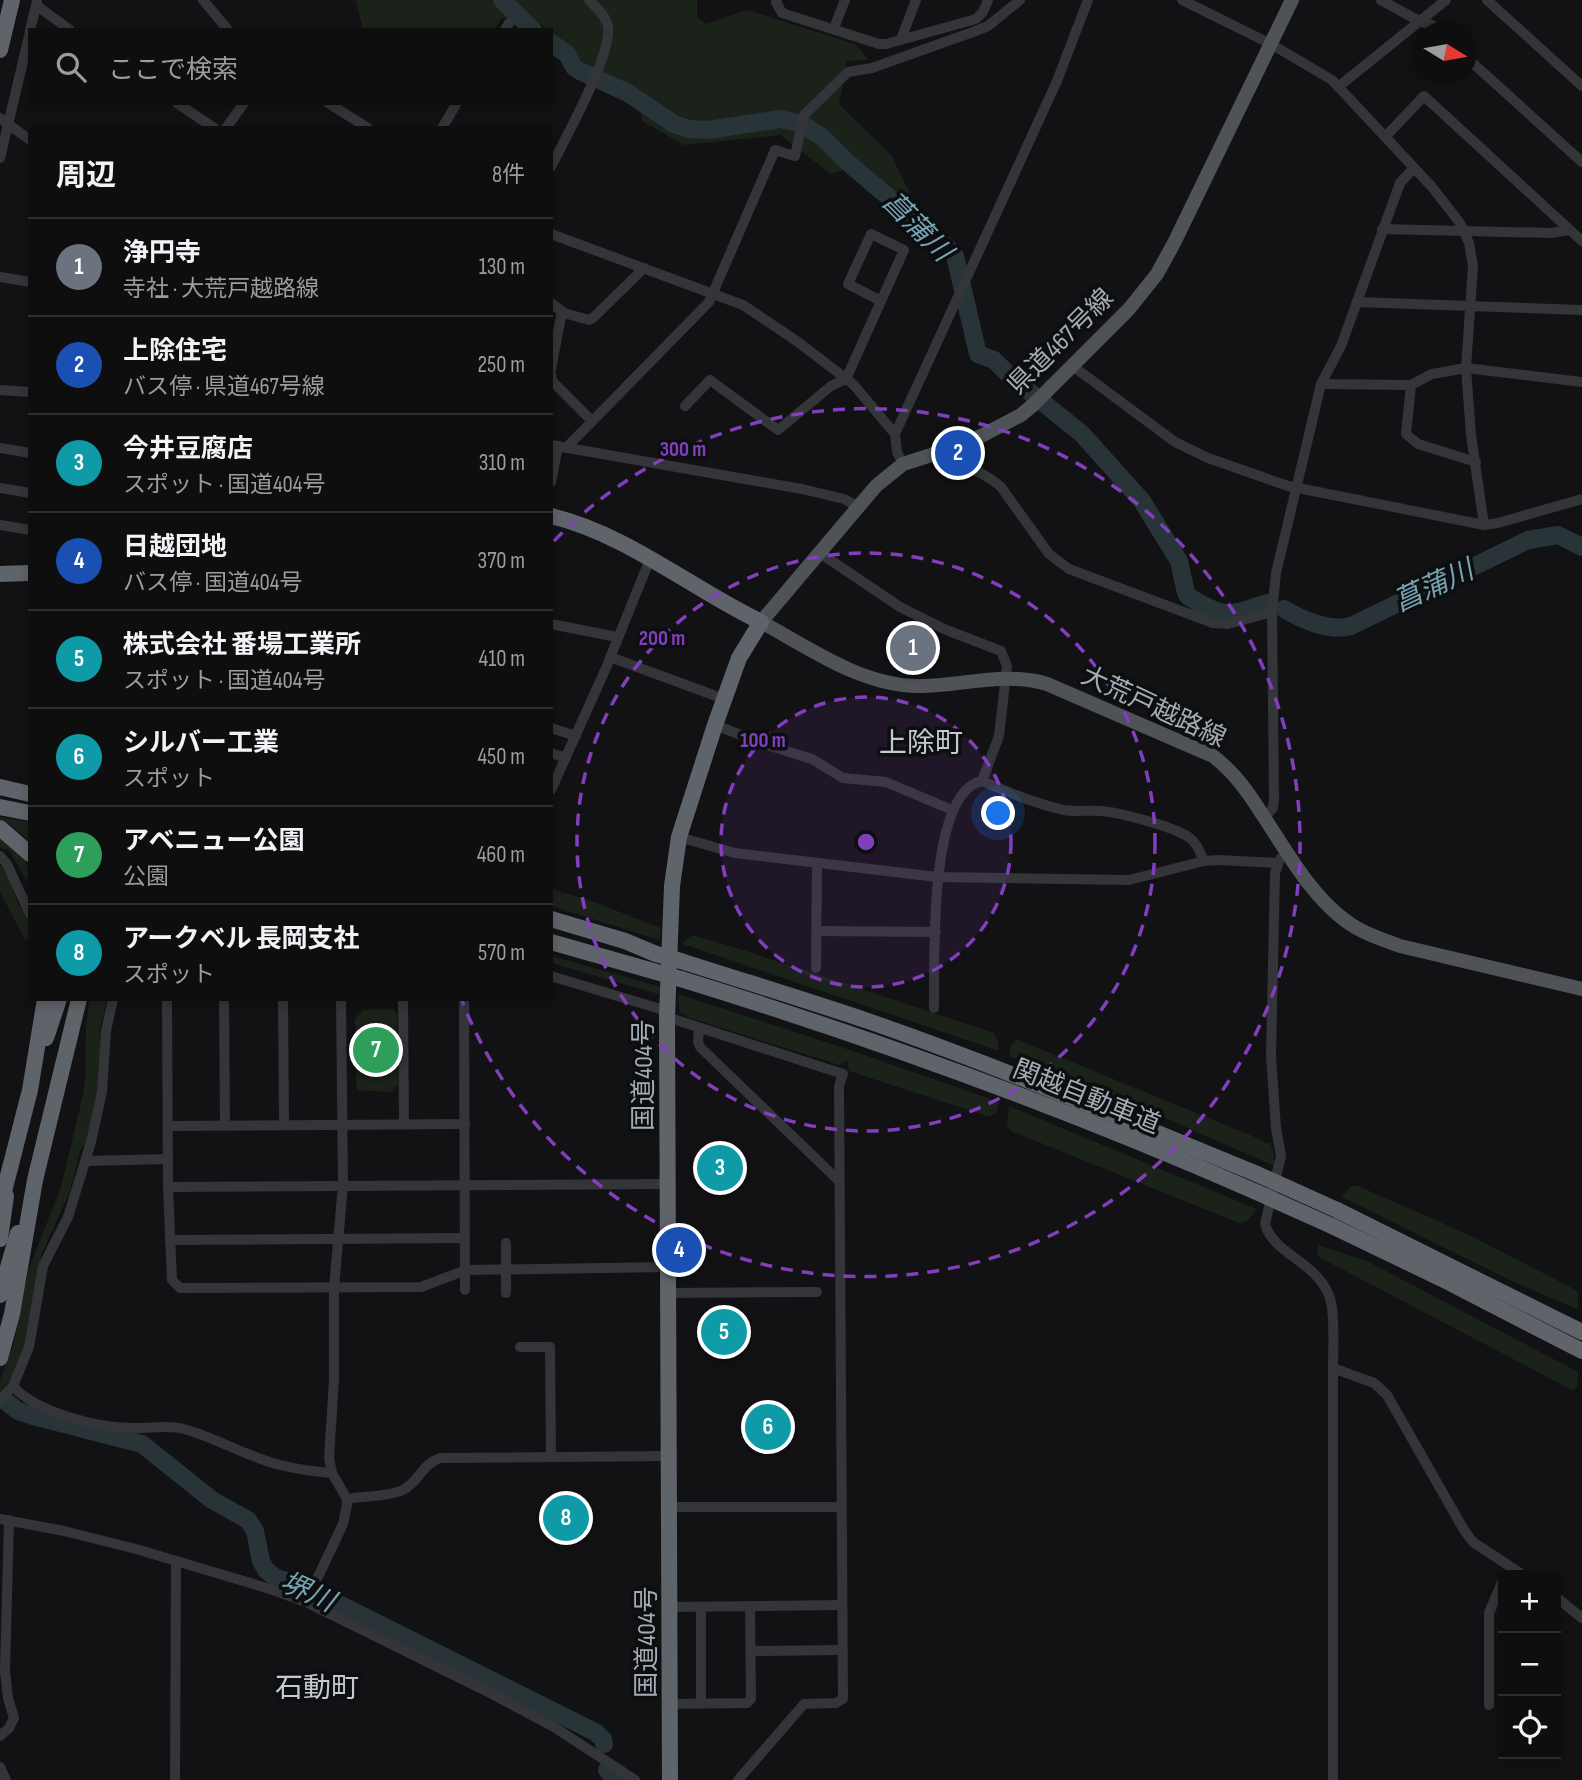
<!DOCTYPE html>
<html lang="ja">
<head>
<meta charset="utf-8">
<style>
  body { margin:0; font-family:"Sofia Sans Condensed","Noto Sans JP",sans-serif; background:#171718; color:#f1f3f6 }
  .controls { position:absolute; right:21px; bottom:21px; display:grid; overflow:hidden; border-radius:0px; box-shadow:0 4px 10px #0003 }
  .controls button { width:63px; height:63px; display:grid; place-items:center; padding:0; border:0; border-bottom:2px solid #2e2e2f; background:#0e0e0f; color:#f1f3f6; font:35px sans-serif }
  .compass { position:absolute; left:1414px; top:21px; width:63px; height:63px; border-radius:50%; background:#0e0e0f; box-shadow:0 4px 10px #0003; rotate:101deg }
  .you { position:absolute; left:999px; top:814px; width:24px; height:24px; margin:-18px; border:5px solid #fff; border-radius:50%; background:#1a73e8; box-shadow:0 0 0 10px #1a73e833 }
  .badge { display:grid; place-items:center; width:46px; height:46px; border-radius:50%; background:#7c3aed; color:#fff; font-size:23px; font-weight:700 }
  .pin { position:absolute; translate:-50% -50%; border:4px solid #fff; box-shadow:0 2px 7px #0006 }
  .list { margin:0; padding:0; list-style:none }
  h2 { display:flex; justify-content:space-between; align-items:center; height:91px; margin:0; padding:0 28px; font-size:30px }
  h2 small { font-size:23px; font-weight:400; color:#9b9c9e }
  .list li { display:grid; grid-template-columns:46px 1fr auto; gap:21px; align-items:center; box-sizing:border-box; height:98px; padding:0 28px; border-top:2px solid #2e2e2f }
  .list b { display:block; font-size:26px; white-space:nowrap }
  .list p { margin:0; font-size:23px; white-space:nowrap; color:#9b9c9e }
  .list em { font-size:23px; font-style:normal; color:#9b9c9e }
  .icon { flex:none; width:38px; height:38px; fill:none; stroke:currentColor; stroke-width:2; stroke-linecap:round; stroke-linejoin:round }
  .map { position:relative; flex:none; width:1582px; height:1780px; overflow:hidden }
  .search { position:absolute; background:#0e0e0f; box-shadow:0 4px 10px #0003; left:28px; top:28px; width:525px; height:77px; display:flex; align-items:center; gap:18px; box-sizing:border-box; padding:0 24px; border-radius:0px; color:#9b9c9e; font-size:26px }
  .panel { position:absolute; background:#0e0e0f; box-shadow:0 4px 10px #0003; left:28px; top:126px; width:525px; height:875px; border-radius:0px }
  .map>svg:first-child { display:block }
  .green { fill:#1a221a }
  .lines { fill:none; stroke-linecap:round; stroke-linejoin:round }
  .river { stroke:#283438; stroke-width:18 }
  .minor { stroke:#333539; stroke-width:10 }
  .major { stroke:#4f5358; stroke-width:14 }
  .highway { stroke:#5f646a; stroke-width:16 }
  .highway-bridge { stroke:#5f646a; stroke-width:16 }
  .ring { fill:none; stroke:#813fbe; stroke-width:3.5; stroke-dasharray:12 9 }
  .labels { text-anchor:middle; stroke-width:7; stroke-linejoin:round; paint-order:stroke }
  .street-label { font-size:26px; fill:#a3acb5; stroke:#0d0e0f }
  .water-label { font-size:28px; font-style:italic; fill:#77a3b3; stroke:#0d0e0f }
  .neighbourhood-label { font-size:28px; fill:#c4cad1; stroke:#0d0e0f }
  .centre { fill:#813fbe; stroke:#0d0e0f; stroke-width:3.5 }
  .ring-label { font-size:21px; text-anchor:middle; font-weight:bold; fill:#813fbe; stroke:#0d0e0f; stroke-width:7; stroke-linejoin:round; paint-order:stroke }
</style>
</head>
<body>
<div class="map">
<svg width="1582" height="1780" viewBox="0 0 1582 1780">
  <rect width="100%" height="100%" fill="#121214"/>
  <g class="green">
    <polygon points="356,0 697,0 697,17 706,24 747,10 855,44 869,60 847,61 839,104 891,155 916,205 843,170 831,174 780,135 684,145 642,121 636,88 586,64 551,33 551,30 547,30 534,18 502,18 494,30 363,30"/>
    <polygon points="0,817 30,822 30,842 12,826 0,819"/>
    <path d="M0 835C22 854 30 857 30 887L9 850 0 848Z"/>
    <polygon points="0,866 3,867 11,882 18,904 30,919 30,938 25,940 0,892"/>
    <polygon points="551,889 589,900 661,928 660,940 551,906"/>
    <polygon points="693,935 743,950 994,1033 998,1042 999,1051 683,944 685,940"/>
    <polygon points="551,956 661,987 660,993 658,994 551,963"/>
    <polygon points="678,994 850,1050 999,1102 996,1113 990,1117 849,1071 847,1061 839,1065 687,1017 680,1012"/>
    <polygon points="89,999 107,999 100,1029 100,1076 88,1143 81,1148 70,1191 41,1256 22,1356 9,1382 0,1392 0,1380 14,1343 28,1271 61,1187 82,1099 85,1082 86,1026"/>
    <polygon points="393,1009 397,1014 398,1085 390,1092 358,1090 356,1084 355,1019 363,1010"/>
    <polygon points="1016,1039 1262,1140 1266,1144 1270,1142 1274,1154 1274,1166 1115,1096 1009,1056 1011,1046"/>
    <polygon points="1009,1106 1247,1205 1258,1209 1247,1221 1239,1223 1011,1131 1007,1126"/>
    <polygon points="1351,1186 1358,1186 1467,1234 1576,1290 1578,1296 1577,1309 1514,1282 1342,1197"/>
    <polygon points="1318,1245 1367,1261 1578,1372 1577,1388 1572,1390 1317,1256"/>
  </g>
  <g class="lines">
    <g class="river">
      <polyline points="502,0 533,30"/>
      <path d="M551 43 567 54 574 67 580 71 628 93 674 124 689 129 708 130 780 119 802 124 822 137 847 162 905 211 931 238 945 245 955 256 978 354 994 360 1010 376 1082 434 1142 501 1179 561 1186 593 1189 597C1226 619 1228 616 1267 603"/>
      <path d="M1284 609C1303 620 1328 632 1351 626L1528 540 1558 535 1582 547"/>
      <polyline points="4,1400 18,1411 33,1416 142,1444 212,1500 248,1520 255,1531 261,1561 266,1570 276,1578 303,1586 595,1732 603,1739 604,1744"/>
      <polyline points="607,1770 616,1780"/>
    </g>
    <g class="minor">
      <polyline points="203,0 228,30"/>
      <polyline points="777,0 776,2 782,13 879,44 886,44 976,19 983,12 988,0"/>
      <polyline points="1182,0 1271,44 1332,80 1432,187 1460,223 1469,243 1473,266 1466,368 1471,435 1484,525"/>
      <polyline points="1381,0 1419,21 1432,25 1439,32"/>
      <polyline points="1487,0 1582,86"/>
      <polyline points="36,5 70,30"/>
      <polyline points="834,28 845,0"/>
      <polyline points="30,30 37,2"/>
      <polyline points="505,30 509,23"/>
      <polyline points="901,39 916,0"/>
      <polyline points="1466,57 1582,162"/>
      <polyline points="1338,87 1446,0"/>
      <polyline points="177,103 214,128"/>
      <polyline points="328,103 368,128"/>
      <polyline points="0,118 30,140"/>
      <polyline points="226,128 244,103"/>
      <polyline points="442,128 457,103"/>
      <polyline points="1385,137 1424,96 1582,241"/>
      <polyline points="0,158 30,32"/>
      <path d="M551 167C565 138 612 56 608 26 606 16 596 7 589 0"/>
      <polyline points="1382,229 1551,233 1569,230"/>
      <polyline points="551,234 743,305 798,342 853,384 895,434"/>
      <polyline points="0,277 30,282"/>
      <polyline points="1357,302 1582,310"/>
      <polyline points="551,303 564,313 589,320 594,317 644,268"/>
      <polyline points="1074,367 1175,442 1208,458 1288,486 1484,525 1498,523 1582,499"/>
      <polyline points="551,369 562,311"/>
      <polyline points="551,374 552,381 592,421"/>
      <polyline points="1321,384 1411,385 1432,374 1466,368 1582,382"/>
      <polyline points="1411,385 1406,434 1418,444 1476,462"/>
      <polyline points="0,390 30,392"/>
      <polyline points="685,406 710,380 778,430 831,386 846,379 904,250 871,234 848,284 881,301"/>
      <polyline points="551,445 802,489 844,499 857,506"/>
      <polyline points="567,447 709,302 775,150 795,156 804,115 848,72 872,68 973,32 988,26 1020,0"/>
      <polyline points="0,448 30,453"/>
      <path d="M930 454C954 463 981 469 1001 487L1049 554 1069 569 1213 623 1228 624 1272 612"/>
      <polyline points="903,464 897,452 895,434 1057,81 1088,0"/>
      <polyline points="551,482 558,446"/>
      <polyline points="0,488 30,493"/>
      <polyline points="0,525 30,530"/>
      <path d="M820 553 900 607 944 629 1001 651 1007 666 999 736 982 781C927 792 935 964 934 1008"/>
      <polyline points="551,624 617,637"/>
      <polyline points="610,657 724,699"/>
      <polyline points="715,725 764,744 812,759 843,778 886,782 952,810"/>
      <polyline points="551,728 576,736"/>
      <polyline points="551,753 566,758"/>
      <path d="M982 781C1008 792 1036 804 1064 810 1076 812 1090 810 1102 811 1122 813 1175 827 1190 838 1198 844 1200 853 1204 861"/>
      <polyline points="551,790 606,668 650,559"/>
      <polyline points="1265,817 1273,808 1274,799 1272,612 1276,573 1321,384 1341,346 1400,183 1414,168"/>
      <polyline points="679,837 735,853 937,877 1129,880 1204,861 1219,860 1278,863"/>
      <path d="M1288 852 1280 859 1275 873 1271 1056 1276 1128 1281 1156 1265 1224C1273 1255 1322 1263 1331 1302 1335 1320 1333 1348 1333 1368V1780"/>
      <polyline points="0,856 7,864 30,914"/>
      <polyline points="817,931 936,932"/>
      <polyline points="816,968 817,863"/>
      <polyline points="551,976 667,1011"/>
      <path d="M113 999 106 1031 102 1092 91 1142 68 1217 43 1266 29 1347 13 1386C35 1412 98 1428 131 1428 150 1429 166 1424 184 1429 217 1438 247 1457 280 1465 297 1469 315 1472 332 1473"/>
      <polyline points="167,999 168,1187 172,1280 180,1288 421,1287 466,1270 668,1267"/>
      <polyline points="224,999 225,1126"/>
      <polyline points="283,999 284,1124"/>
      <polyline points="403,999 404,1124"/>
      <polyline points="464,999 465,1290"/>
      <polyline points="667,1017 843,1074 839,1086 843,1699 836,1703 804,1704 738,1780"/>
      <polyline points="699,1028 698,1042 700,1047 838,1180"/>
      <polyline points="168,1126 465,1124"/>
      <polyline points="86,1161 168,1159"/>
      <polyline points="168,1187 668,1184"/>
      <polyline points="170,1240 465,1238"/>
      <polyline points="506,1243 506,1293"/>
      <polyline points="668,1293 817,1292"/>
      <polyline points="520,1347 550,1347 551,1456"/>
      <polyline points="1333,1368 1374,1383 1387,1395 1464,1530 1473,1542 1523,1575"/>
      <polyline points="0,1400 13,1386"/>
      <path d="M347 1499C364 1496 387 1497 403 1490 419 1482 421 1465 440 1458L669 1456"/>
      <polyline points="670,1507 840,1507"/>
      <polyline points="0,1519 64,1531 136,1549 270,1589 306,1602 492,1694 554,1727 635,1780"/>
      <polyline points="1556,1597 1582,1618"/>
      <polyline points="306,1602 343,1524 347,1505 347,1499 332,1473 329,1458 334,1379 334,1288 343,1185 341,999"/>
      <polyline points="670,1607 842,1605"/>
      <polyline points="701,1607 701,1703"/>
      <polyline points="751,1651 842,1650"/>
      <polyline points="670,1704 747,1703 751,1699 750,1607"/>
      <polyline points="1489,1705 1489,1613 1503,1580"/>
      <polyline points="0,1736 9,1728 14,1718 8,1698 5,1671 9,1520"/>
      <polyline points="0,1767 6,1780"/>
      <polyline points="175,1780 176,1561"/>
    </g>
    <path class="major" d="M1292 0 1174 243 1157 274 1129 309 1033 405 1021 415 983 435 950 449 903 464 876 486 761 622C810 648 861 686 919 686 962 686 1005 671 1047 684L1213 756C1234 772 1248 792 1262 814 1286 850 1310 895 1346 921 1362 933 1381 939 1400 946L1582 989"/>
    <g class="highway">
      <polyline points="0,50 12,0"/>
      <path d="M551 516C627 534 692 589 761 622L739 658 715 725 679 837 672 886 667 1017 670 1780"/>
      <polyline points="0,574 30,573"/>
      <polyline points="0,787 30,794"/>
      <polyline points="0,807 30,813"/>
      <polyline points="0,828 30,854"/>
      <polyline points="551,919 625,941 656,954"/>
      <polyline points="551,942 653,971"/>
      <path d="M681 961C743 981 806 1000 868 1021 1000 1067 1128 1121 1257 1174"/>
      <path d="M681 979C876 1039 1067 1109 1254 1191"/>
      <polyline points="46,1038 59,999"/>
      <polyline points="0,1207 30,1090 45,999"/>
      <polyline points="1337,1210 1582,1332"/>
      <polyline points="1332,1226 1442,1279 1582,1351"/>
      <polyline points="0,1239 6,1196"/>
      <polyline points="0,1295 18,1233"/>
      <polyline points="0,1358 12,1314 35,1180 79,999"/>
    </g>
    <g class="highway-bridge">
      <polyline points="656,954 681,961"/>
      <polyline points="653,971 681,979"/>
      <polyline points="1257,1174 1337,1210"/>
      <polyline points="1254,1191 1332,1226"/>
    </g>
  </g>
  <circle cx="866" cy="842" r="145" fill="#813fbe" fill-opacity=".12"/>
  <g class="ring">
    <circle cx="866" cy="842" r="145"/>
    <circle cx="866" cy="842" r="289"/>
    <path d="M554 541A434 434 0 1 1 462 1001"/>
  </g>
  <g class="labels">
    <g class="street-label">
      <text transform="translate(1060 341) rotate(-45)" y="9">県道467号線</text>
      <text transform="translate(1154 706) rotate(25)" y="9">大荒戸越路線</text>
      <text transform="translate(643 1075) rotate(-90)" y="9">国道404号</text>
      <text transform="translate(1087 1096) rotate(22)" y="9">関越自動車道</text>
      <text transform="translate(646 1642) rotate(-90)" y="9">国道404号</text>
    </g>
    <g class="water-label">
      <text transform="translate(918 226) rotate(45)" y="10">菖蒲川</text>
      <text transform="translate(1433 585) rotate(-25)" y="10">菖蒲川</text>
      <text transform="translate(308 1591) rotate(24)" y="10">堺川</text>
    </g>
    <g class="neighbourhood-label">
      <text x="921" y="752">上除町</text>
      <text x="317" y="1697">石動町</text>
    </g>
  </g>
  <circle cx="866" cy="842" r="10" class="centre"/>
  <g class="ring-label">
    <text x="683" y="456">300 m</text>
    <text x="662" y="645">200 m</text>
    <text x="763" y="747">100 m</text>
  </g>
</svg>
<div class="controls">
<button>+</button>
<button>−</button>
<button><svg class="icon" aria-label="locate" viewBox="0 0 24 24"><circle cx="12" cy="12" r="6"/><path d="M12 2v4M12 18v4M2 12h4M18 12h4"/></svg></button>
</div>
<svg class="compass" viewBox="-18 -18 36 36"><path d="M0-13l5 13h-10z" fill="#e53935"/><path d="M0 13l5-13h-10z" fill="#9b9c9e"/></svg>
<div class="you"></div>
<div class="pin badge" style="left:913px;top:648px;background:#6b7280">1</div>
<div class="pin badge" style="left:958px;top:453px;background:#1a4fb4">2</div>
<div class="pin badge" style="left:720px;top:1168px;background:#0f9aa8">3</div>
<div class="pin badge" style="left:679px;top:1250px;background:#1a4fb4">4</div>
<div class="pin badge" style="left:724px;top:1332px;background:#0f9aa8">5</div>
<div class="pin badge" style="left:768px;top:1427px;background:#0f9aa8">6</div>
<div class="pin badge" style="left:376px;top:1050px;background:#2e9e5b">7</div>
<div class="pin badge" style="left:566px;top:1518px;background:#0f9aa8">8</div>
<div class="search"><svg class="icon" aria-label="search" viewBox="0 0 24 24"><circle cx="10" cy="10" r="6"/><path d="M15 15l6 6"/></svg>ここで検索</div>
<section class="panel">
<h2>周辺<small>8件</small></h2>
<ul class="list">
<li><span class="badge" style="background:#6b7280">1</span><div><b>浄円寺</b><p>寺社 · 大荒戸越路線</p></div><em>130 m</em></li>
<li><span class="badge" style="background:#1a4fb4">2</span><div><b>上除住宅</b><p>バス停 · 県道467号線</p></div><em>250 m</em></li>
<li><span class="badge" style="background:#0f9aa8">3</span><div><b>今井豆腐店</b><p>スポット · 国道404号</p></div><em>310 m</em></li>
<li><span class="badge" style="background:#1a4fb4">4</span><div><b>日越団地</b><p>バス停 · 国道404号</p></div><em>370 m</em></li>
<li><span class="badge" style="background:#0f9aa8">5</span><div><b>株式会社 番場工業所</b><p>スポット · 国道404号</p></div><em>410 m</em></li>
<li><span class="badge" style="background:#0f9aa8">6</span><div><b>シルバー工業</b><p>スポット</p></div><em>450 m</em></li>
<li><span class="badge" style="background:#2e9e5b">7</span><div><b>アベニュー公園</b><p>公園</p></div><em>460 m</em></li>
<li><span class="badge" style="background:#0f9aa8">8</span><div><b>アークベル 長岡支社</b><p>スポット</p></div><em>570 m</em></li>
</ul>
</section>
</div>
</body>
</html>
